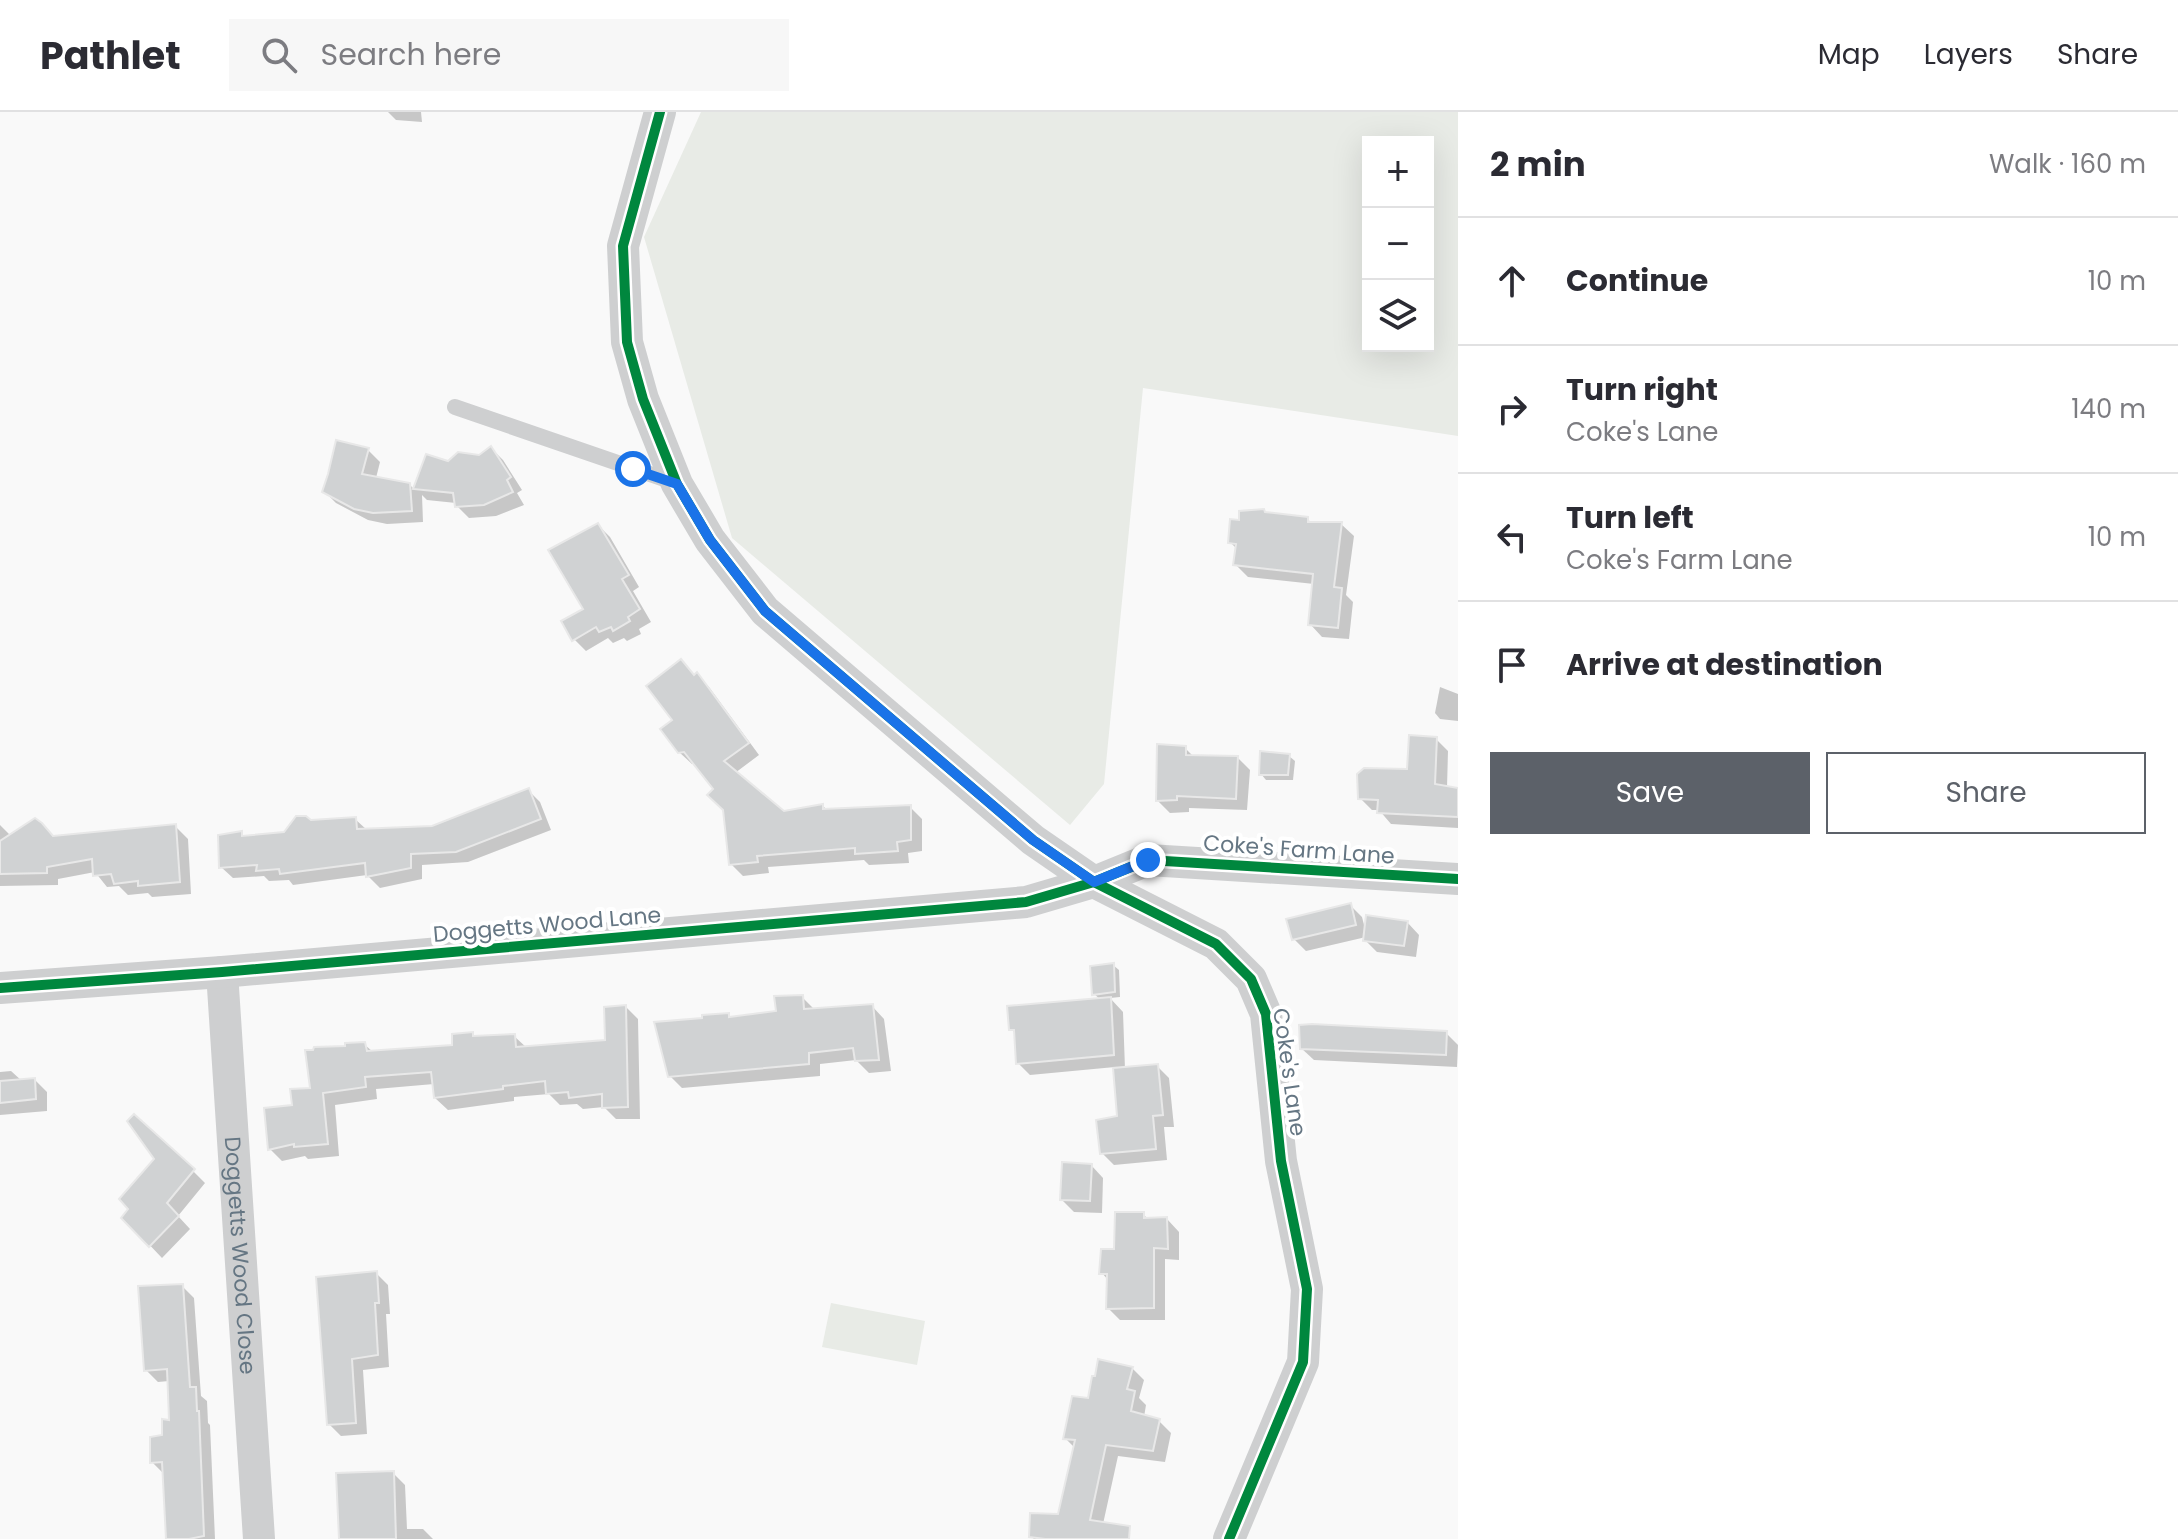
<!DOCTYPE html>
<html lang="en">
<head>
<meta charset="utf-8">
<style>
  body { margin:0; font-family:Poppins,sans-serif; background:#f7f7f7; color:#2b2b33 }
  .controls { position:absolute; right:24px; top:24px; display:grid; overflow:hidden; border-radius:0px; box-shadow:0 8px 32px #0002 }
  .controls button { width:72px; height:72px; display:grid; place-items:center; padding:0; border:0; border-bottom:2px solid #e1e1e2; background:#fff; color:#2b2b33; font:40px sans-serif }
  .stop { position:absolute; width:24px; height:24px; margin:-18px; border:6px solid #1a73e8; border-radius:50%; background:#fff }
  .stop.end { background:#1a73e8; border-color:#fff; box-shadow:0 2px 8px #0008 }
  .list { margin:0; padding:0; list-style:none }
  h2 { display:flex; justify-content:space-between; align-items:center; height:104px; margin:0; padding:0 32px; font-size:34px }
  h2 small { font-size:26px; font-weight:400; color:#7c7c81 }
  .list li { display:grid; grid-template-columns:52px 1fr auto; gap:24px; align-items:center; box-sizing:border-box; height:128px; padding:0 32px; border-top:2px solid #e1e1e2 }
  .list b { display:block; font-size:30px; white-space:nowrap }
  .list p { margin:0; font-size:26px; white-space:nowrap; color:#7c7c81 }
  .list em { font-size:26px; font-style:normal; color:#7c7c81 }
  .actions { display:flex; gap:16px; padding:24px 32px }
  .actions a { flex:1; padding:18px 0; border:2px solid #5c6169; border-radius:0px; text-align:center; font-size:28px; color:#5c6169 }
  .actions .main { background:#5c6169; color:#fff }
  .icon { flex:none; width:44px; height:44px; fill:none; stroke:currentColor; stroke-width:2; stroke-linecap:round; stroke-linejoin:round }
  .map { position:relative; flex:none; width:1458px; height:1427px; overflow:hidden }
  header { display:flex; align-items:center; gap:48px; box-sizing:border-box; height:112px; padding:0 40px; background:#fff; border-bottom:2px solid #e1e1e2 }
  header strong { font-size:38px }
  nav { display:flex; gap:44px; margin-inline-start:auto; font-size:28px }
  .search { width:560px; height:72px; background:#f7f7f7; display:flex; align-items:center; gap:20px; box-sizing:border-box; padding:0 28px; border-radius:0px; color:#7c7c81; font-size:30px }
  main { display:flex }
  aside { flex:1; background:#fff }
  .map>svg:first-child { display:block }
  .green { fill:#e8ebe6; fill-rule:evenodd }
  .shadow { fill:#0003 }
  .building { fill:#d0d2d3; stroke:#e8e8e8; stroke-width:2 }
  .lines { fill:none; stroke-linecap:round; stroke-linejoin:round }
  .service { stroke:#cecfd0; stroke-width:16 }
  .minor { stroke:#cecfd0; stroke-width:32 }
  .cycleway-casing { stroke:#fff; stroke-width:15 }
  .cycleway { stroke:#00873e; stroke-width:10 }
  .route { stroke:#1a73e8; stroke-width:10 }
  .labels { text-anchor:middle; stroke-width:8; stroke-linejoin:round; paint-order:stroke }
  .street-label { font-size:22px; fill:#657683; stroke:#fff }
</style>
</head>
<body>
<header>
<strong>Pathlet</strong>
<div class="search"><svg class="icon" aria-label="search" viewBox="0 0 24 24"><circle cx="10" cy="10" r="6"/><path d="M15 15l6 6"/></svg>Search here</div>
<nav><a>Map</a><a>Layers</a><a>Share</a></nav>
</header>
<main>
<div class="map">
<svg width="1458" height="1427" viewBox="0 0 1458 1427">
  <rect width="100%" height="100%" fill="#f9f9f9"/>
  <g class="green">
    <path d="M701 0H1458V324L1143 276 1104 672 1070 713 732 426 644 125ZM1428 30V234H1368V30Z"/>
    <polygon points="831,1191 925,1209 917,1253 822,1235"/>
  </g>
  <g class="shadow">
    <polygon points="388,0 421,0 422,10 396,8"/>
    <polygon points="491,336 503,348 522,378 517,381 524,393 496,404 469,406 457,394 456,391 427,388 422,383 423,410 387,412 368,408 336,391 324,379 368,338 380,350 376,366 409,372 414,377 427,344 448,351 479,345"/>
    <polygon points="1267,403 1307,406 1312,412 1341,412 1354,424 1346,483 1353,490 1349,527 1322,525 1310,512 1314,472 1248,465 1236,453 1237,437 1230,430"/>
    <polygon points="598,413 610,425 639,475 633,479 651,510 639,517 641,522 627,529 624,526 613,531 608,526 586,539 574,527 586,498"/>
    <polygon points="681,550 695,565 697,563 709,575 759,643 735,661 783,701 823,694 827,698 910,695 922,707 922,739 908,741 909,751 869,753 864,748 768,755 769,761 743,764 731,752 725,698 715,677 696,651 692,652 679,640 675,609"/>
    <polygon points="1440,575 1458,582 1458,609 1440,607 1435,601"/>
    <polygon points="1436,627 1448,639 1447,676 1458,678 1458,716 1391,712 1379,698 1372,698 1360,686 1408,659"/>
    <polygon points="1185,636 1194,645 1238,646 1250,658 1247,698 1189,696 1189,700 1170,701 1158,689"/>
    <polygon points="1289,644 1295,649 1293,668 1266,668 1261,662"/>
    <polygon points="529,679 540,690 551,718 468,750 422,753 422,767 380,776 367,763 293,773 289,768 269,769 264,764 233,766 221,755 241,721 246,726 285,722 311,710 355,707 367,718 432,716"/>
    <polygon points="0,713 11,724 54,726 175,714 188,727 191,782 152,785 148,781 128,783 119,774 107,775 95,760 58,767 58,773 0,774"/>
    <polygon points="1350,793 1362,805 1366,821 1407,810 1419,823 1416,845 1377,840 1365,828 1366,825 1306,839 1294,827"/>
    <polygon points="1113,853 1119,858 1120,885 1110,886 1123,900 1125,957 1157,954 1169,966 1174,1015 1164,1015 1167,1048 1114,1053 1102,1041 1119,1006 1115,955 1030,963 1018,951 1016,922 1011,917 1101,888 1094,882"/>
    <polygon points="802,885 814,897 872,894 884,907 891,959 869,961 856,948 820,952 820,964 682,976 670,964 728,903 732,907 778,900"/>
    <polygon points="626,895 638,907 640,1007 616,1007 604,995 583,997 577,992 560,993 549,982 514,985 514,989 448,998 435,986 434,972 376,977 377,987 335,993 339,1044 308,1047 305,1044 282,1049 270,1037 294,995 312,977 347,936 364,932 373,940 454,935 472,923 475,926 514,924 527,936 607,930"/>
    <polygon points="1446,921 1458,933 1457,955 1314,948 1301,936"/>
    <polygon points="11,959 22,969 35,968 47,980 47,999 0,1003 0,960"/>
    <polygon points="1091,1053 1103,1066 1102,1101 1074,1100 1062,1088"/>
    <polygon points="193,1059 205,1071 178,1104 190,1117 162,1146 124,1106 131,1097"/>
    <polygon points="1143,1102 1149,1108 1167,1107 1179,1120 1179,1148 1165,1147 1165,1208 1120,1208 1108,1196 1108,1168 1102,1161"/>
    <polygon points="376,1161 388,1173 390,1202 386,1202 389,1255 363,1258 367,1322 341,1324 329,1312"/>
    <polygon points="182,1174 194,1186 201,1284 207,1289 208,1311 210,1313 215,1427 165,1427 168,1426 164,1362 152,1350 171,1310 169,1269 158,1270 146,1258"/>
    <polygon points="1132,1256 1144,1268 1139,1286 1146,1293 1144,1305 1159,1309 1171,1321 1165,1350 1118,1344 1103,1412 1122,1427 1034,1427 1031,1424 1059,1405 1075,1336 1065,1326 1090,1288"/>
    <polygon points="393,1361 405,1373 407,1417 423,1417 433,1427 341,1427"/>
  </g>
  <g class="building">
    <polygon points="336,328 369,336 362,362 410,371 412,399 373,401 354,397 322,380 328,362"/>
    <polygon points="491,334 511,365 507,368 513,380 484,393 455,395 453,381 413,377 426,342 448,349 458,340 479,343"/>
    <polygon points="1264,397 1265,400 1308,405 1308,410 1342,410 1334,475 1342,476 1338,516 1308,513 1313,462 1233,453 1236,432 1228,431 1230,407 1239,408 1239,399"/>
    <polygon points="598,411 629,463 622,467 640,497 628,505 630,509 613,519 611,515 599,520 596,515 572,529 561,509 583,497 548,438"/>
    <polygon points="681,547 694,563 697,560 749,631 724,649 784,699 823,692 823,697 911,693 911,728 897,730 898,739 855,742 855,736 757,744 758,750 729,753 723,698 707,683 713,677 684,640 678,641 660,617 672,608 646,574"/>
    <polygon points="1409,623 1437,625 1435,672 1458,676 1458,705 1377,701 1378,688 1358,687 1357,662 1364,656 1407,657"/>
    <polygon points="1157,632 1186,634 1186,643 1238,644 1236,687 1177,684 1177,688 1156,689"/>
    <polygon points="1260,639 1290,642 1288,663 1259,663"/>
    <polygon points="529,676 541,707 456,740 411,742 411,756 366,765 365,751 280,762 279,757 256,759 257,753 219,756 218,723 242,719 242,724 284,720 296,704 306,704 311,708 356,705 357,717 432,714"/>
    <polygon points="35,706 42,711 53,724 176,712 180,770 138,774 138,769 114,772 111,762 93,764 92,747 47,755 47,761 0,762 0,729"/>
    <polygon points="1351,791 1356,813 1292,828 1286,807"/>
    <polygon points="1366,803 1408,809 1404,834 1363,829"/>
    <polygon points="1114,851 1115,880 1092,883 1090,854"/>
    <polygon points="803,883 804,897 873,892 879,948 855,949 853,936 809,941 809,952 668,965 654,910 702,906 702,903 729,901 729,905 776,899 774,884"/>
    <polygon points="1111,885 1114,943 1016,952 1014,918 1009,918 1007,894"/>
    <polygon points="626,893 628,995 602,996 602,982 569,986 568,980 546,982 545,969 503,974 503,977 434,986 431,960 365,965 366,975 323,981 328,1032 294,1035 294,1032 268,1038 264,996 292,993 290,977 310,976 305,938 313,938 314,935 345,934 345,931 365,930 367,939 452,933 452,922 473,920 473,924 515,922 516,935 605,928 604,895"/>
    <polygon points="1312,912 1447,919 1446,943 1300,937 1299,913"/>
    <polygon points="1158,952 1163,1003 1153,1004 1156,1037 1100,1042 1096,1008 1117,1004 1113,956"/>
    <polygon points="35,966 36,987 0,991 0,969"/>
    <polygon points="134,1002 195,1057 167,1091 179,1104 149,1135 121,1106 128,1097 119,1087 154,1047 127,1009"/>
    <polygon points="1062,1050 1092,1052 1090,1089 1060,1088"/>
    <polygon points="1115,1100 1144,1100 1144,1106 1167,1105 1168,1137 1154,1136 1154,1196 1106,1197 1107,1162 1099,1162 1101,1137 1114,1137"/>
    <polygon points="377,1159 379,1191 375,1191 378,1243 352,1247 356,1311 327,1313 316,1165"/>
    <polygon points="183,1172 190,1275 196,1275 197,1299 199,1299 204,1424 189,1427 166,1427 162,1350 150,1351 150,1325 162,1323 162,1307 169,1308 167,1257 144,1259 138,1174"/>
    <polygon points="1098,1247 1133,1255 1127,1277 1135,1279 1131,1299 1160,1307 1153,1339 1106,1333 1090,1408 1130,1414 1129,1427 1045,1427 1029,1425 1030,1401 1058,1402 1075,1328 1063,1327 1072,1284 1088,1286 1092,1264 1095,1264"/>
    <polygon points="394,1359 396,1427 339,1427 336,1361"/>
  </g>
  <g class="lines">
    <polyline class="service" points="455,295 676,371"/>
    <g class="minor">
      <polyline points="660,0 623,134 627,230 643,287 677,372 710,428 765,499 1033,728 1094,770 1216,832 1251,867 1266,902 1281,1049 1307,1177 1303,1250 1229,1427"/>
      <path id="s1" d="M222 860 259 1427"/>
      <polyline points="0,876 222,860 1026,790 1094,770 1148,748 1458,767"/>
    </g>
    <g class="cycleway-casing">
      <g id="cycleway">
        <polyline points="660,0 623,134 627,230 643,287 677,372 710,428 765,499 1033,728 1094,770 1216,832 1251,867 1266,902 1281,1049 1307,1177 1303,1250 1229,1427"/>
        <polyline points="0,876 222,860 1026,790 1094,770 1148,748 1458,767"/>
      </g>
    </g>
    <use href="#cycleway" class="cycleway"/>
  </g>
  <g class="lines">
    <polyline class="route" points="633,357 677,372 710,428 765,499 1033,728 1094,770 1148,748"/>
  </g>
  <g class="labels">
    <g class="street-label">
      <text transform="translate(1299 737) rotate(4)" y="8">Coke's Farm Lane</text>
      <text transform="translate(547 812) rotate(-5)" y="8">Doggetts Wood Lane</text>
      <text transform="translate(1290 960) rotate(82)" y="8">Coke's Lane</text>
      <text dy="8" stroke="none"><textPath href="#s1" startOffset="284">Doggetts Wood Close</textPath></text>
    </g>
  </g>
</svg>
<div class="controls">
<button>+</button>
<button>−</button>
<button><svg class="icon" aria-label="layers" viewBox="0 0 24 24"><path d="M12 4l9 5-9 5-9-5zM3 14l9 5 9-5"/></svg></button>
</div>
<div class="stop" style="left:633px;top:357px"></div>
<div class="stop end" style="left:1148px;top:748px"></div>
</div>
<aside>
<h2>2 min<small>Walk · 160 m</small></h2>
<ul class="list">
<li><svg class="icon" aria-label="ahead" viewBox="0 0 24 24"><path d="M12 20V5M6 11l6-6 6 6"/></svg><div><b>Continue</b></div><em>10 m</em></li>
<li><svg class="icon" aria-label="right" viewBox="0 0 24 24"><path d="M7 20v-9h11M14 6l5 5-5 5"/></svg><div><b>Turn right</b><p>Coke's Lane</p></div><em>140 m</em></li>
<li><svg class="icon" aria-label="left" viewBox="0 0 24 24"><path d="M17 20v-9H6M10 6l-5 5 5 5"/></svg><div><b>Turn left</b><p>Coke's Farm Lane</p></div><em>10 m</em></li>
<li><svg class="icon" aria-label="arrive" viewBox="0 0 24 24"><path d="M6 21V4h12l-3 4 3 4H6"/></svg><div><b>Arrive at destination</b></div></li>
</ul>
<div class="actions"><a class="main">Save</a><a>Share</a></div>
</aside>
</main>
</body>
</html>
